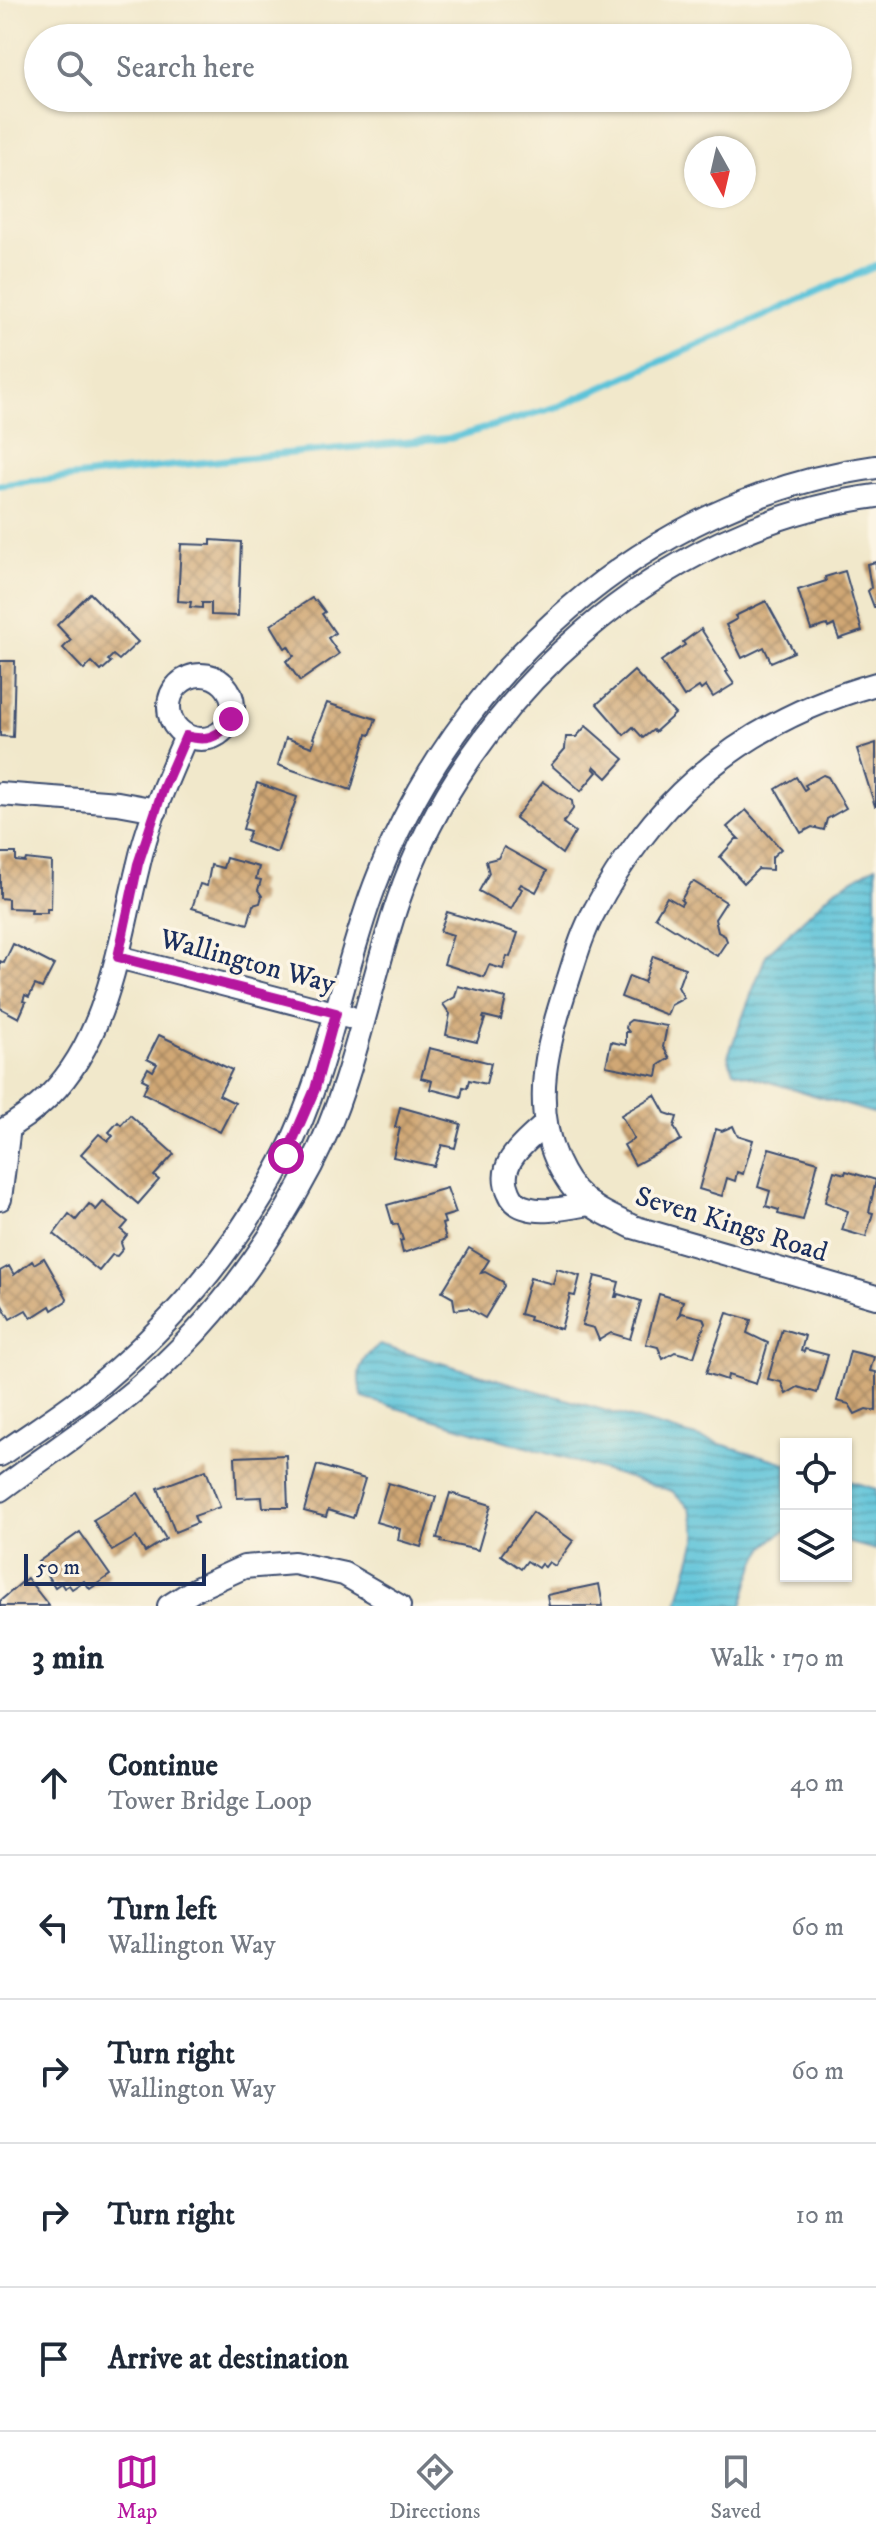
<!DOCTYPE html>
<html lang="en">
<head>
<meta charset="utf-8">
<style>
  body { margin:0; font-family:"IM FELL DW Pica",serif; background:#f2f2f3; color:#1f2937 }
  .controls { position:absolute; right:24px; bottom:24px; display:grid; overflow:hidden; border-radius:0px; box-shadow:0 2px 6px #0004 }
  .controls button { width:72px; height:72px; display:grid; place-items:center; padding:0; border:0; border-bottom:2px solid #e0e1e3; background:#fff; color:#1f2937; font:40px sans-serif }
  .compass { position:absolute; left:684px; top:136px; width:72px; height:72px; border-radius:50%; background:#fff; box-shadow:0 2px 6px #0004; rotate:172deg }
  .scale { position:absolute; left:24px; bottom:20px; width:182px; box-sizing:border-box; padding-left:8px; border:4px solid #1b2f5e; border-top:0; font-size:22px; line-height:28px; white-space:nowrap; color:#1b2f5e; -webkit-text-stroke:6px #fcf5e5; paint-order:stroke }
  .stop { position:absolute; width:24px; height:24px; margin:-18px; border:6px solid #b5179e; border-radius:50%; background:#fff }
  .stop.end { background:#b5179e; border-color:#fff; box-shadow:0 2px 8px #0008 }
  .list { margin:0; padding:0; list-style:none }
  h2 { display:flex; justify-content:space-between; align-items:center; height:104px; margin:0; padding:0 32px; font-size:34px }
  h2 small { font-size:26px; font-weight:400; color:#747a83 }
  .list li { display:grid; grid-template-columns:52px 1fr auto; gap:24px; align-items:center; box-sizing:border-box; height:144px; padding:0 32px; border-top:2px solid #e0e1e3 }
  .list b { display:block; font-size:30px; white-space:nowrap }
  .list p { margin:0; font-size:26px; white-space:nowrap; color:#747a83 }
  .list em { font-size:26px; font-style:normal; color:#747a83 }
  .icon { flex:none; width:44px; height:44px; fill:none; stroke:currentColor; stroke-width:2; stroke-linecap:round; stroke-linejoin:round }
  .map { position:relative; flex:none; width:876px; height:1606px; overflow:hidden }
  .search { position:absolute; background:#fff; box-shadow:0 2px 6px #0004; left:24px; right:24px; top:24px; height:88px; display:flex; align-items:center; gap:20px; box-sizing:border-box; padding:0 28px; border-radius:44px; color:#747a83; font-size:30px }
  .sheet { height:824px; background:#fff }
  nav { display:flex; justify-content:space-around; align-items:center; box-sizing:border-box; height:112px; border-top:2px solid #e0e1e3; background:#fff; font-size:22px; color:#747a83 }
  nav a { display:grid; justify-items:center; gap:4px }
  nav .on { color:#b5179e }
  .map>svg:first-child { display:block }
  .water { fill:url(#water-rules); stroke:#3c799c; stroke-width:2 }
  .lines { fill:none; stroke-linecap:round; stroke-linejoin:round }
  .stream { stroke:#5cc3d9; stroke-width:7 }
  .building { fill:url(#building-cross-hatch) }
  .street-casing { stroke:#3b4b6e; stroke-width:26 }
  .street { stroke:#fff; stroke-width:22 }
  .route { stroke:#b5179e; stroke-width:10 }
  .labels { text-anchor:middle; stroke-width:7; stroke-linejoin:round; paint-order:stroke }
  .street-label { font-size:28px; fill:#1b2f5e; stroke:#fcf5e5 }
</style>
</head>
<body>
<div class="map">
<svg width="876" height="1606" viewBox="0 0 876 1606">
  <defs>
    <pattern id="water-rules" width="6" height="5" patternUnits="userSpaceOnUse" patternTransform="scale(2)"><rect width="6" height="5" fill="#5cc3d9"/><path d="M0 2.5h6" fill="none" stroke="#4b9fb3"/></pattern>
    <pattern id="building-cross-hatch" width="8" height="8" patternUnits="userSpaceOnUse" patternTransform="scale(2)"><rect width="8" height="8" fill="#d0a774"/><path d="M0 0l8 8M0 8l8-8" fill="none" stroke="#a88862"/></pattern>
  </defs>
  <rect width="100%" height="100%" fill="#fcf5e5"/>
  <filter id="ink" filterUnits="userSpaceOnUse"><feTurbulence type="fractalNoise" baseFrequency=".0125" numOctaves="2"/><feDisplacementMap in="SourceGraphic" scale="16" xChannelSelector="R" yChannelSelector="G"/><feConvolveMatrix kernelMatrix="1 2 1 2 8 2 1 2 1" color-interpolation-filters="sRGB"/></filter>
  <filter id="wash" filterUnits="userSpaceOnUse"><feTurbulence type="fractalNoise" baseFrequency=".006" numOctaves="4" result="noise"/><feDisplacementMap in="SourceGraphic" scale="32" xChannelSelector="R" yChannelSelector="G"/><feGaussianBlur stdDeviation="1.8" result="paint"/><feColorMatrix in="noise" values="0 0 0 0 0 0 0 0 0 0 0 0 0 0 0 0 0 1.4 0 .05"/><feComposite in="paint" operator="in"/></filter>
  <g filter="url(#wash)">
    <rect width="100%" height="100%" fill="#f1e8cb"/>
    <g class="water">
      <polygon points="876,866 876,1114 733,1071 728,1056 766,955 834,890"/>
      <path d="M379 1345 786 1463V1531C756 1543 751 1578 742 1606H677L697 1536 690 1508 672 1491 363 1398C354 1374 360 1359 379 1345Z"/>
      <polygon points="846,1480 876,1489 876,1550 846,1542"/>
    </g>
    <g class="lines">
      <polyline class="stream" points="0,485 281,454 452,438 560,406 876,266"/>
    </g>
    <g id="blocks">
      <g class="building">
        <polygon points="211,540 241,542 238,616 211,615 211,603 202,603 202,608 190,607 191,602 178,601 181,544 211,545"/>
        <polygon points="876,562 876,607 874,607 868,591 871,588 867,564"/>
        <polygon points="845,571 862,631 839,639 834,625 828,628 827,625 811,630 798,590 826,581 825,577"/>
        <polygon points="90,593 138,642 119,660 113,655 108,660 111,662 101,671 92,662 84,670 63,648 71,640 57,625"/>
        <polygon points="312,598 314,601 316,600 325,612 322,614 335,633 328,638 339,654 300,681 286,661 294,656 288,646 285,648 271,625"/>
        <polygon points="766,601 794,652 771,662 764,647 742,658 726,625 737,619 735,616"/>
        <polygon points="701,629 728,671 726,672 734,684 713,697 706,686 701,690 699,687 684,697 661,661 685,645 683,642"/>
        <polygon points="0,661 15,661 13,737 0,736"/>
        <polygon points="634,671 675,714 655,732 653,730 643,738 633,727 624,735 597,704"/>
        <polygon points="327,703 376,719 370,735 367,734 351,790 278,765 286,738 312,747 315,739 313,738"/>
        <polygon points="586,726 624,759 607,778 594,766 593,768 597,772 581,791 551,765 565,749 566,737 576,737"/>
        <polygon points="876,743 876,806 875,806 857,749"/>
        <polygon points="823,775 828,777 846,808 827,819 824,830 812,827 801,833 776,789 796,777 804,790 807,788 805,785"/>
        <polygon points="543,782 572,801 573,809 563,823 575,832 562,854 515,818"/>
        <polygon points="257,783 297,797 277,853 246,842 250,831 243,829"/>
        <polygon points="746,810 781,849 772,857 772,870 758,869 744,883 720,857 736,839 739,839 727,827"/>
        <polygon points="504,847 547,871 536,892 521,884 519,887 522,889 511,909 479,891 489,873 486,861 498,858"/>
        <polygon points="0,853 16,853 16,861 25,862 26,859 52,862 51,909 47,909 47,913 31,913 32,909 8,908 8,899 0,898"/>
        <polygon points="226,858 259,867 256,879 261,880 258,890 262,896 260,903 253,905 248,924 192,908 200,884 207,886 211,865 223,868"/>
        <polygon points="694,882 726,902 715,919 718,932 725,936 727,941 717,956 655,917 667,897 681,905 683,902 681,900 691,883"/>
        <polygon points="447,912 518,933 510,957 507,956 503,969 489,965 484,977 444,964 453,935 440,931"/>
        <polygon points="13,944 54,965 42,988 35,985 29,997 25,995 23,1001 26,1002 19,1018 0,1008 0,961 4,963"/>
        <polygon points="653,956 685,968 678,987 684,998 671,1005 667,1015 621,997 629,976 644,982"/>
        <polygon points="458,986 506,998 501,1020 484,1016 483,1018 485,1019 477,1042 446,1035 450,1014 443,1004 455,997"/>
        <polygon points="631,1020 667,1026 663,1047 670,1058 659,1065 657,1076 606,1066 611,1042 626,1045 626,1032 629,1032 626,1028 627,1023"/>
        <polygon points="159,1035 232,1070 219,1095 235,1103 220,1132 143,1093 148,1082 142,1079 148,1068 153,1071 157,1064 147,1059"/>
        <polygon points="429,1048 491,1063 486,1084 469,1080 467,1088 463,1087 461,1097 430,1089 432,1081 421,1078"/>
        <polygon points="655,1095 665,1113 677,1117 674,1127 681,1140 635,1165 624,1145 634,1139 621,1115"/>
        <polygon points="400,1107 461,1124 455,1148 442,1145 434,1166 393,1157 400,1128 395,1127"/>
        <polygon points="130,1115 174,1154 154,1176 159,1180 138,1204 81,1154 99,1134 108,1141 113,1136 109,1132 118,1122 121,1125"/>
        <polygon points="733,1126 737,1135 753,1140 743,1174 737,1172 735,1181 727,1178 722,1196 699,1189 716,1129 722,1131"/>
        <polygon points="769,1148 818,1162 803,1220 778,1214 779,1210 766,1206 770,1191 758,1187"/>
        <polygon points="834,1171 845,1174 846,1171 876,1180 869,1212 873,1213 866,1237 842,1230 848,1211 825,1202"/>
        <polygon points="447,1188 456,1213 443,1217 445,1223 442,1224 446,1239 403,1253 400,1241 403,1240 398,1224 393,1225 387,1205"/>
        <polygon points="103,1202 128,1222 121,1230 127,1235 121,1243 123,1249 117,1256 112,1255 99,1271 54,1234 69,1214 76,1220 89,1204 96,1210"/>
        <polygon points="469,1248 489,1260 481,1273 485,1272 503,1282 504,1286 485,1318 468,1308 455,1310 453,1298 442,1292"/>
        <polygon points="44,1258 67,1298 66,1301 52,1310 50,1306 31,1318 26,1310 10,1319 0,1302 0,1271 9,1266 14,1275 32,1261 34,1264"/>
        <polygon points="557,1269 580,1276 575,1296 570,1295 561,1329 529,1320 530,1317 520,1314 530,1278 553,1284"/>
        <polygon points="595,1276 619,1282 615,1297 617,1297 618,1294 641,1301 630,1339 611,1333 599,1340 594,1328 582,1325"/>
        <polygon points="659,1294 683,1301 679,1316 682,1313 703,1318 705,1323 694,1357 675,1352 663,1359 658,1347 646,1344"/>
        <polygon points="727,1313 751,1320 747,1333 768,1343 756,1384 728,1375 727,1380 706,1373"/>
        <polygon points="782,1329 805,1336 801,1351 804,1352 805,1349 828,1355 817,1393 798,1387 786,1394 781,1382 768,1379"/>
        <polygon points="850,1351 874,1357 870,1371 876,1372 876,1411 866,1409 855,1414 849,1404 837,1401"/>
        <polygon points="286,1455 288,1507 263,1507 262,1497 237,1498 235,1457"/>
        <polygon points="317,1465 365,1479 353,1518 328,1510 326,1517 304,1511"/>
        <polygon points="206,1470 220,1507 194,1516 197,1523 175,1532 158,1488"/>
        <polygon points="388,1483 436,1497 421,1547 398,1540 400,1529 376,1522"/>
        <polygon points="138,1493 166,1539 145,1552 136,1537 112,1551 93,1520"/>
        <polygon points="450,1493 491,1505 478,1550 441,1542 442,1539 437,1538"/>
        <polygon points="533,1512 573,1541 555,1566 549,1562 545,1567 541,1564 538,1568 527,1561 521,1569 501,1555"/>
        <polygon points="80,1532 110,1575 90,1589 84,1581 72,1589 69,1585 64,1588 61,1583 55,1587 38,1562"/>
        <polygon points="27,1578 49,1606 0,1606 0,1601"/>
        <polygon points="599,1584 603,1606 549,1606 547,1595"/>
      </g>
    </g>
  </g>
  <g filter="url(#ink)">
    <use href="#blocks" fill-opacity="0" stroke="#3b4b6e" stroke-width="2"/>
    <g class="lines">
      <g class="street-casing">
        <g id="street">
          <circle cx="201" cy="707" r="32"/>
          <path d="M876 684C808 703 748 733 695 780 655 815 620 863 595 910 582 933 575 959 567 984 548 1041 531 1103 557 1161 563 1174 570 1187 581 1196 596 1211 615 1218 633 1227L876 1297"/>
          <polyline points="0,794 118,803 156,810"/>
          <polyline points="118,957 349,1017"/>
          <path d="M545 1124C527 1142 495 1162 509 1192 512 1200 518 1206 527 1208 546 1214 572 1206 591 1204"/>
          <path d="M0 1132C18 1122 34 1111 49 1096 108 1038 119 943 138 867 148 821 168 778 186 736"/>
          <polyline points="0,1199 9,1127"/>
          <path d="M0 1455C34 1431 70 1409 102 1382 177 1319 240 1243 285 1156 329 1070 341 974 375 885 455 673 647 498 876 467"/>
          <path d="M0 1490C45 1456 92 1426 135 1390 208 1329 267 1250 311 1166 354 1083 368 989 398 901 467 698 662 524 876 496"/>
          <polyline points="169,1606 196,1589 244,1567 294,1563 344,1574 399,1606"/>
        </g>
      </g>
      <use href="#street" class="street"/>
    </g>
  </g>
  <g class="lines" filter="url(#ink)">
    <path class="route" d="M231 719C221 737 206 742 186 736L163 789 138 864 118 957 336 1013 315 1089 286 1156"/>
  </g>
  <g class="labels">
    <g class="street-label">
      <text transform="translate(248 960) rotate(15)" y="10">Wallington Way</text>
      <text transform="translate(732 1223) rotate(17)" y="10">Seven Kings Road</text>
    </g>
  </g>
</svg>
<div class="controls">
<button><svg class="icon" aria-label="locate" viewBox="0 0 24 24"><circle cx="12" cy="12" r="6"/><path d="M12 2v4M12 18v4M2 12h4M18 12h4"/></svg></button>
<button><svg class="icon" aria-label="layers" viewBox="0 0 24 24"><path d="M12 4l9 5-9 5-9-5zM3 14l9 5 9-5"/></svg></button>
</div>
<svg class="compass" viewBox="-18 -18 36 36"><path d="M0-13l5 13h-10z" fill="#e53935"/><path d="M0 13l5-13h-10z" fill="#747a83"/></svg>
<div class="scale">50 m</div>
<div class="stop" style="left:286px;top:1156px"></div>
<div class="stop end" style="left:231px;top:719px"></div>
<div class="search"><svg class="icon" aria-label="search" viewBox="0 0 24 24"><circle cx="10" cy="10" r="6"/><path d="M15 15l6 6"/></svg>Search here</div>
</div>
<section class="sheet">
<h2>3 min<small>Walk · 170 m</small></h2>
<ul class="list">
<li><svg class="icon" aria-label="ahead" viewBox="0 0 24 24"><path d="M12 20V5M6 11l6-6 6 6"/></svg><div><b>Continue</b><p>Tower Bridge Loop</p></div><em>40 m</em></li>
<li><svg class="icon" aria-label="left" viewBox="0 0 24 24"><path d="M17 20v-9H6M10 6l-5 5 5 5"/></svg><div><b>Turn left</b><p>Wallington Way</p></div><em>60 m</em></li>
<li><svg class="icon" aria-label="right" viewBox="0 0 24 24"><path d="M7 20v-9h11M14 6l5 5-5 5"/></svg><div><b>Turn right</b><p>Wallington Way</p></div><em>60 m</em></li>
<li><svg class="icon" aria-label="right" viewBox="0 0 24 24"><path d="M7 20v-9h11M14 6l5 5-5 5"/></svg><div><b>Turn right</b></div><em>10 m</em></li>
<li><svg class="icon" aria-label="arrive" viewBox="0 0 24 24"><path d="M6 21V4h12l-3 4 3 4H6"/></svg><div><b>Arrive at destination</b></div></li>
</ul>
</section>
<nav>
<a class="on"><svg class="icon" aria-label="map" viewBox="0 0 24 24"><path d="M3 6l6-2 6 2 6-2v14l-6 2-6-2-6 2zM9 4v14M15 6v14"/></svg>Map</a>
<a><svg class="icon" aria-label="directions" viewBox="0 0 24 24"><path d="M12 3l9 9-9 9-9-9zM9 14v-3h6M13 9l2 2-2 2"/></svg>Directions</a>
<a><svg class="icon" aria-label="saved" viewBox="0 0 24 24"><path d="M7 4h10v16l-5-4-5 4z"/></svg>Saved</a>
</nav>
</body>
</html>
